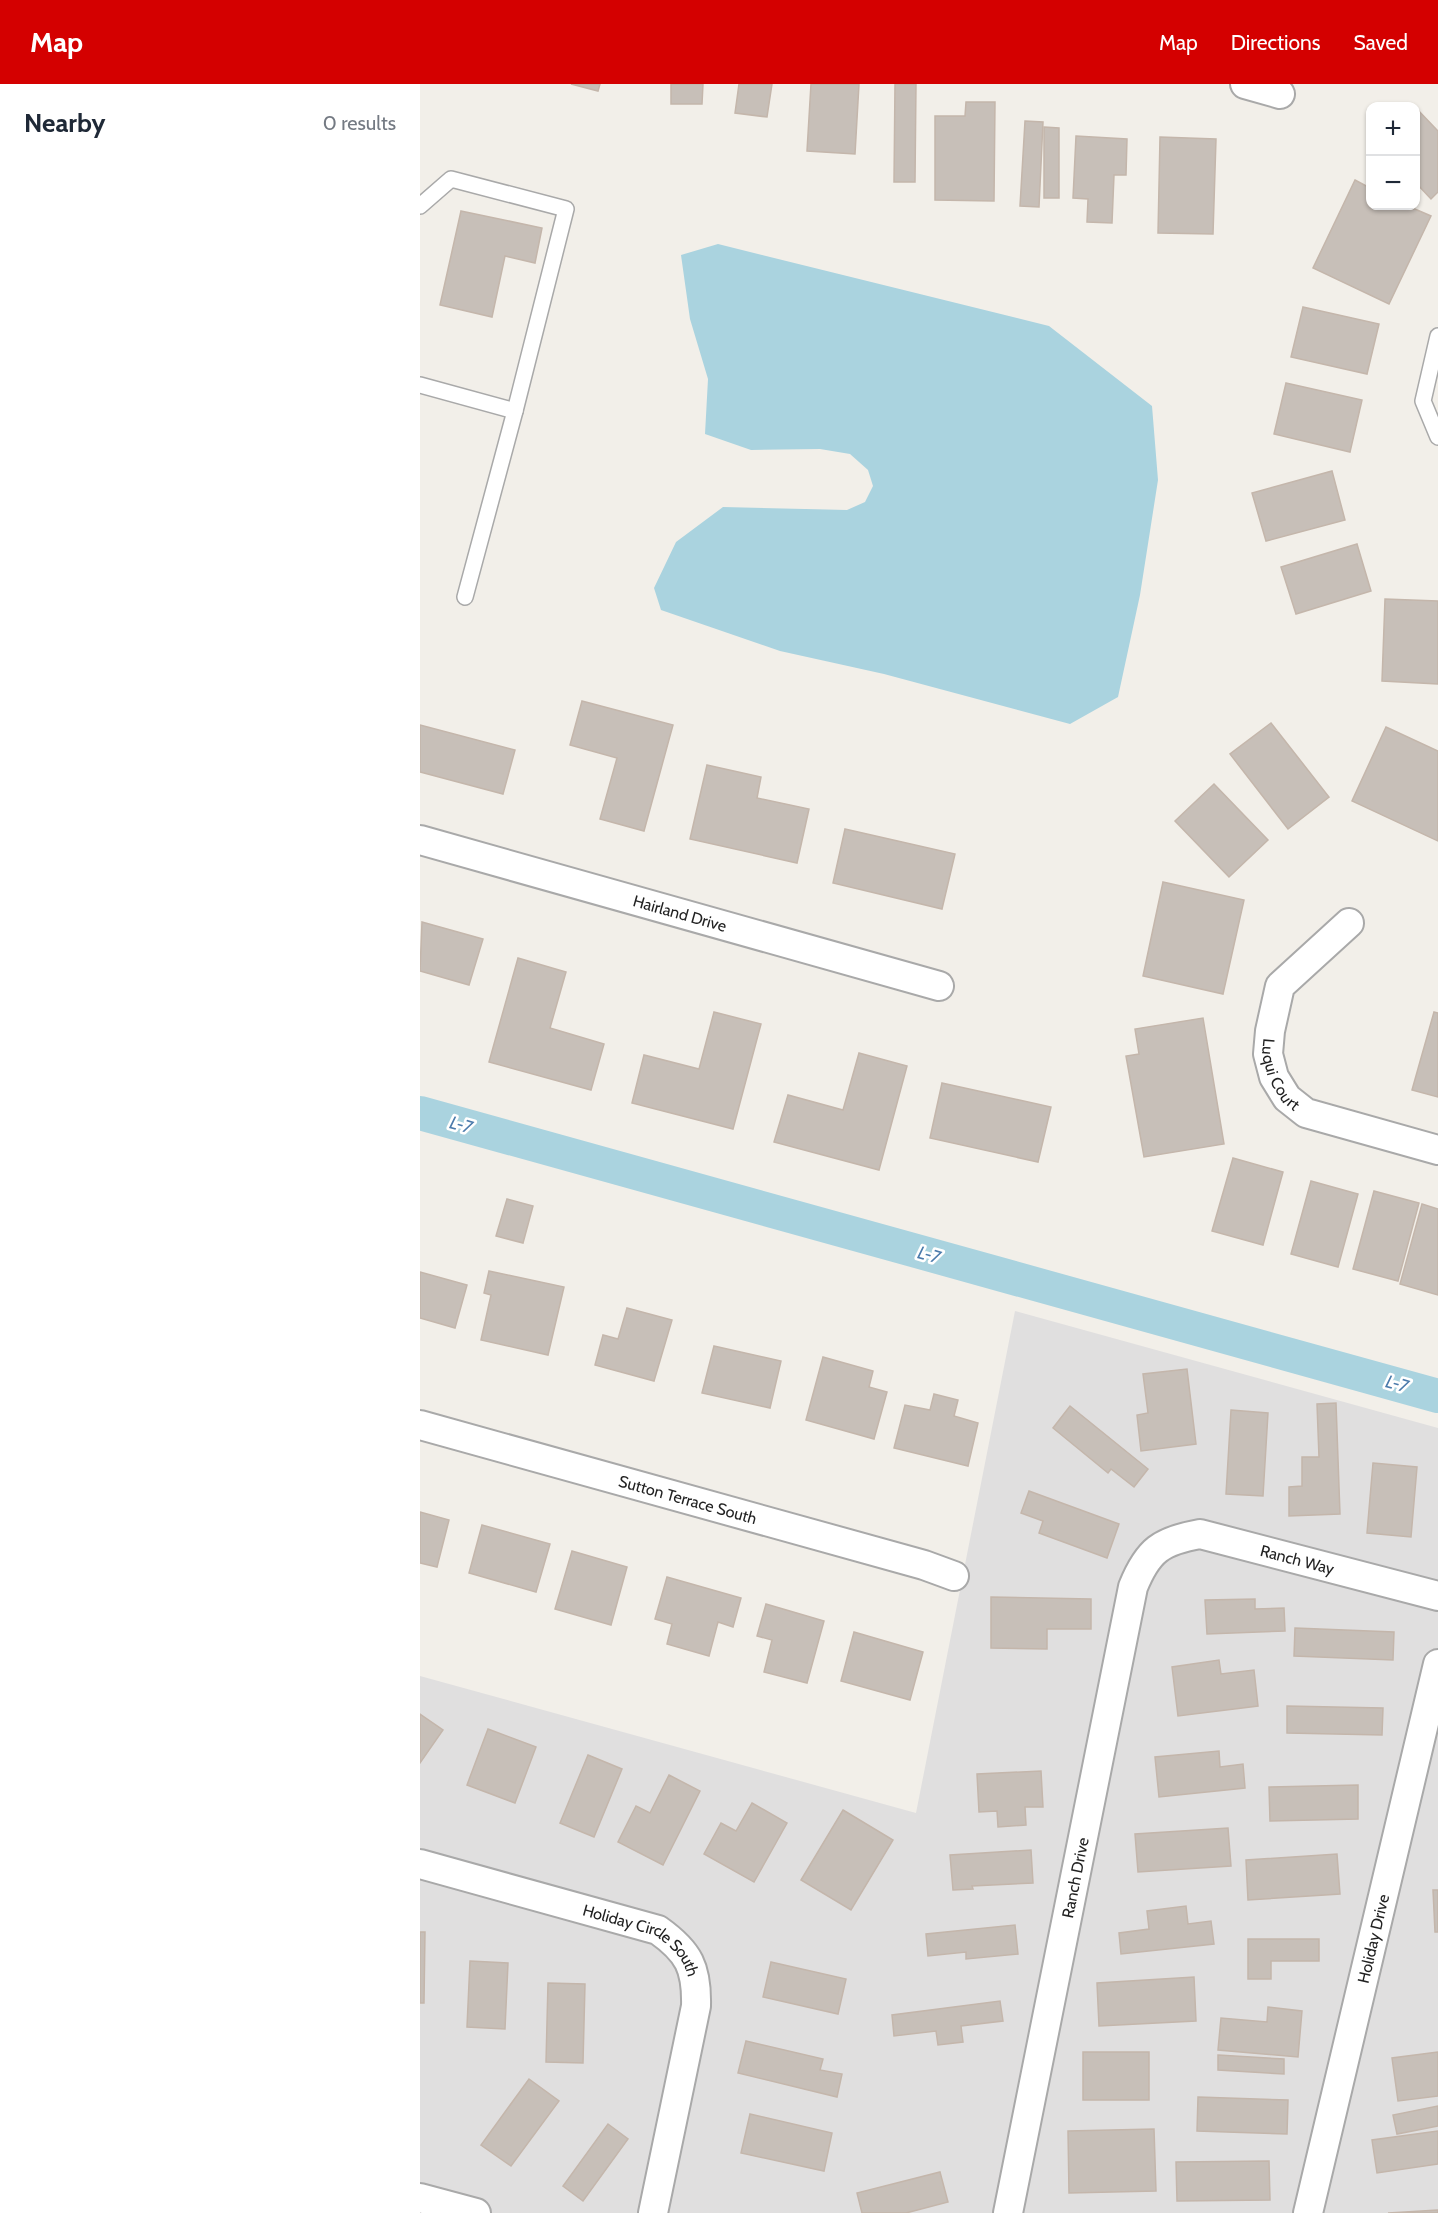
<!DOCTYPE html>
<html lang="en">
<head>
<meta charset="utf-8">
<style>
  body { margin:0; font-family:Cabin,sans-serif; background:#f6f6f7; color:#1f2937 }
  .controls { position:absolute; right:18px; top:18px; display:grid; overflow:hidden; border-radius:12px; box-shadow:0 2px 4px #0004 }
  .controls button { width:54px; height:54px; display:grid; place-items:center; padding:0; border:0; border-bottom:2px solid #e0e1e3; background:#fff; color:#1f2937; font:30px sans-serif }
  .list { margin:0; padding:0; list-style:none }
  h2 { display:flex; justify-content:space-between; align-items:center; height:78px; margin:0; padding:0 24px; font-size:26px }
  h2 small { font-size:20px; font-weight:400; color:#747a83 }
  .map { position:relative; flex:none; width:1018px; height:2129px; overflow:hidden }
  header { display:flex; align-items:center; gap:36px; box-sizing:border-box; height:84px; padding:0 30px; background:#d40000; color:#fff }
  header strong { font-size:28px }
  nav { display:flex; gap:33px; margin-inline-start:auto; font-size:21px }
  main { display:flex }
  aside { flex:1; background:#fff }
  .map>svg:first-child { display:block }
  .residential { fill:#e0dfdf }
  .water { fill:#aad3df }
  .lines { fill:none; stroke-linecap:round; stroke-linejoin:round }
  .canal { stroke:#aad3df; stroke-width:34 }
  .building { fill:#c7bfb8; stroke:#c4b6ab; stroke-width:1.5 }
  .lane-casing { stroke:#a9a9a9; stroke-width:18 }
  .street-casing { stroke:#a9a9a9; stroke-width:32 }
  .lane { stroke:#fff; stroke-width:15 }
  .street { stroke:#fff; stroke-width:28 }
  .labels { text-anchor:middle; stroke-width:5; stroke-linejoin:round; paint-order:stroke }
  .street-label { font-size:16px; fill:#222; stroke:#fff }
  .water-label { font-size:18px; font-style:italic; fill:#4a7aab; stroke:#fff }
</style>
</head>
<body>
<header>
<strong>Map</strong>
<nav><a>Map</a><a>Directions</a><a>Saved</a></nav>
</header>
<main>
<aside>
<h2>Nearby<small>0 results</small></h2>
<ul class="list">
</ul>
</aside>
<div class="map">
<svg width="1018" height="2129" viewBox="0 0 1018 2129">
  <rect width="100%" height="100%" fill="#f2efe9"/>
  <polygon class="residential" points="595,1227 1018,1344 1018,2129 0,2129 0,1592 496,1729"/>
  <polygon class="water" points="298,160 629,242 732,322 738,396 720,511 698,613 650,640 464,590 360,567 241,526 234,504 256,458 303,423 427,426 445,418 453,402 448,386 430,370 400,365 331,366 285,350 288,295 270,235 261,171"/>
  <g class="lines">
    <polyline class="canal" points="0,1029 1018,1312"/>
  </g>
  <g class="building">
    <polygon points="151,0 180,0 178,7"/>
    <polygon points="251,0 283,0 282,20 251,20"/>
    <polygon points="319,0 352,0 347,33 315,29"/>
    <polygon points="391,0 439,0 435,70 387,67"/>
    <polygon points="475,0 496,0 495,98 474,98"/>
    <polygon points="546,18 575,18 574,117 515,116 515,32 545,32"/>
    <polygon points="996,24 1018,47 1018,108 1011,115 996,99"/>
    <polygon points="605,37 623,38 619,123 600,122"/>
    <polygon points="624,43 639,44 639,114 624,114"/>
    <polygon points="656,52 707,55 706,91 694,91 692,139 667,138 668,115 653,114"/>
    <polygon points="740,53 796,55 793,150 738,149"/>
    <polygon points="935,96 950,104 950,122 988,122 1011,132 969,220 893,184"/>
    <polygon points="41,127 122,144 115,179 85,172 72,233 20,221"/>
    <polygon points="883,223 959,240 947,290 871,273"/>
    <polygon points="866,299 942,316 930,368 854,350"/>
    <polygon points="912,387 925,436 846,457 832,409"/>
    <polygon points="937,460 951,507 876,530 861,483"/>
    <polygon points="965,515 1018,517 1018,600 962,597"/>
    <polygon points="162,617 253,641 224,747 180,735 197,674 150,661"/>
    <polygon points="851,639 909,713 868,745 810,670"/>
    <polygon points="0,641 95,666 83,710 0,688"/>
    <polygon points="966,643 1018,667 1018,757 932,717"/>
    <polygon points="287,681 341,693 337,714 389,725 377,779 270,755"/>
    <polygon points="794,700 848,756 809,793 755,737"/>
    <polygon points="425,745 535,770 522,825 413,799"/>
    <polygon points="743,798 824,816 803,910 723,892"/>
    <polygon points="2,838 63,855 49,901 0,887"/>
    <polygon points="98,874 146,888 130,944 184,960 171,1006 69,978"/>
    <polygon points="294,928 341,940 313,1045 212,1019 224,971 279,985"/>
    <polygon points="1014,928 1018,929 1018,1013 992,1006"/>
    <polygon points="783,934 804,1060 724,1073 706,972 719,970 715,945"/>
    <polygon points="439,969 487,982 459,1086 354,1058 368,1011 423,1026"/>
    <polygon points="522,999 631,1023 618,1078 510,1054"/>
    <polygon points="813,1074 863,1088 843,1161 792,1147"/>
    <polygon points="891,1097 938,1110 918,1183 871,1170"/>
    <polygon points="954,1107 999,1119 978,1197 933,1185"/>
    <polygon points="87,1115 113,1122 103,1159 76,1152"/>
    <polygon points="1002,1120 1018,1125 1018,1211 980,1200"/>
    <polygon points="69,1187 144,1203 128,1271 61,1256 71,1211 64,1209"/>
    <polygon points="0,1188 47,1201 35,1244 0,1234"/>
    <polygon points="207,1224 252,1236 234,1297 175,1281 183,1251 198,1255"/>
    <polygon points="294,1262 361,1277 350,1324 282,1309"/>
    <polygon points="403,1273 453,1287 449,1303 467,1308 454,1355 386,1336"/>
    <polygon points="767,1285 776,1360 721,1367 717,1331 728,1329 723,1290"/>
    <polygon points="514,1310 538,1316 534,1332 558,1339 548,1382 474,1364 485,1321 510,1326"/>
    <polygon points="916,1319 920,1430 869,1432 869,1403 882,1402 882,1373 899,1373 897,1320"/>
    <polygon points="650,1322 728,1385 714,1403 691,1385 688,1389 633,1344"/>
    <polygon points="811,1326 848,1329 843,1412 806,1410"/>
    <polygon points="953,1379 997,1383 991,1453 947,1449"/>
    <polygon points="609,1407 699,1440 687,1474 619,1449 623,1437 601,1429"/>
    <polygon points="0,1428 29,1436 17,1483 0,1479"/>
    <polygon points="62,1441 130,1460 116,1508 49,1489"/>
    <polygon points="152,1467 207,1483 191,1541 135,1525"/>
    <polygon points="247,1493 321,1514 313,1543 298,1538 289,1572 247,1560 252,1540 235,1535"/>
    <polygon points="571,1513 671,1515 671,1545 627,1545 627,1565 571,1564"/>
    <polygon points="835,1515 835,1525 864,1524 865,1547 787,1550 785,1516"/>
    <polygon points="346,1520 404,1537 387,1599 344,1588 352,1556 337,1552"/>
    <polygon points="875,1544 974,1548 973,1576 874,1572"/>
    <polygon points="434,1548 503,1568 490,1616 421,1597"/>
    <polygon points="799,1576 801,1590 834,1586 838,1622 758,1632 752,1583"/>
    <polygon points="867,1622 963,1624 962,1651 867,1649"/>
    <polygon points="0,1630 23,1646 0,1679"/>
    <polygon points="68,1645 116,1663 95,1719 47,1701"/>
    <polygon points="799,1667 800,1683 823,1680 825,1704 739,1713 735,1673"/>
    <polygon points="168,1671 202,1685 174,1753 140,1739"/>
    <polygon points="621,1687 623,1723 605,1723 606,1741 578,1743 577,1727 559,1728 557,1690"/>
    <polygon points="249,1691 280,1707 243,1781 198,1758 216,1722 230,1729"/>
    <polygon points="938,1701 938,1735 850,1737 849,1703"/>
    <polygon points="332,1719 367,1739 334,1798 284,1770 301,1739 316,1747"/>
    <polygon points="423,1726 473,1756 431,1826 381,1796"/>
    <polygon points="808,1744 811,1782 718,1788 715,1750"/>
    <polygon points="611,1766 613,1799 552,1802 553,1805 533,1806 530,1771"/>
    <polygon points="917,1770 920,1810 828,1816 826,1776"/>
    <polygon points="1013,1806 1018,1806 1018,1848 1015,1848"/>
    <polygon points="766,1822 768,1840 791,1837 794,1860 701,1870 699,1849 729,1845 727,1827"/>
    <polygon points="595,1841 598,1870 546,1875 546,1868 508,1872 506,1850"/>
    <polygon points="0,1848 5,1848 4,1919 0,1919"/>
    <polygon points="828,1855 899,1855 899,1877 851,1877 851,1895 828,1895"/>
    <polygon points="50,1877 88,1879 85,1945 47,1943"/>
    <polygon points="351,1878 426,1895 418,1930 343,1913"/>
    <polygon points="774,1893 776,1937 679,1942 677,1899"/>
    <polygon points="128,1899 165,1900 163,1979 126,1978"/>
    <polygon points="580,1917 583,1937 541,1942 543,1958 518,1961 516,1947 474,1952 472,1931"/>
    <polygon points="848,1923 882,1927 878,1973 798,1966 801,1934 847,1938"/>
    <polygon points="326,1957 403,1975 400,1986 422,1990 417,2013 318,1989"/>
    <rect x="663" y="1968" width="66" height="48"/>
    <polygon points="1018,1968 1018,2012 978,2017 972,1974"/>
    <polygon points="798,1971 864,1975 864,1990 798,1986"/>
    <polygon points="109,1995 139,2017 91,2082 61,2061"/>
    <polygon points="778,2013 868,2016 867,2050 777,2047"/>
    <polygon points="1018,2022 1018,2042 977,2050 973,2031"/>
    <polygon points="330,2030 412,2049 404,2087 321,2069"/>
    <polygon points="188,2040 208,2055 163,2117 143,2102"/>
    <polygon points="734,2045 736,2107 649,2109 648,2047"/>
    <polygon points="1018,2047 1018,2080 957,2089 952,2056"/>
    <polygon points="849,2077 850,2116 757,2117 756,2078"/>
    <polygon points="520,2088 528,2118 486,2129 442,2129 437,2109"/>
    <polygon points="1018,2126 1018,2129 968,2129"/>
  </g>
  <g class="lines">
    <g class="lane-casing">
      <g id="lane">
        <polyline points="0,122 31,95 146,125 95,327 45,513"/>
        <polyline points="1018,252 1003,317 1018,353"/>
        <polyline points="0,301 95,327"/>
      </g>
    </g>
    <g class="street-casing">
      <g id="street">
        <polyline points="825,0 860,10"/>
        <path id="s1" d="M0 756 519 902"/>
        <path id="s2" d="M929 839 860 902 850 947 848 970 854 993 867 1014 886 1029 1018 1066"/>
        <path id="s3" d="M0 1341 504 1481 534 1492"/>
        <path id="s4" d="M0 1780 238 1846C269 1868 277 1884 276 1922L233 2129"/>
        <polyline points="0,2114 56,2129"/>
        <path id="s5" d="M588 2129 713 1503C728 1466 741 1457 780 1450L1018 1512"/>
        <path id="s6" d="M888 2129 1018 1580"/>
      </g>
    </g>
    <use href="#lane" class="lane"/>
    <use href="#street" class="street"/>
  </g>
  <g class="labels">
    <g class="street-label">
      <text dy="6" stroke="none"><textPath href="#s1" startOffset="270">Hairland Drive</textPath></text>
      <text dy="6" stroke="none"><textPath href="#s2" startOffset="186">Luqui Court</textPath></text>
      <text dy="6" stroke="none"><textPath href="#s3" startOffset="278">Sutton Terrace South</textPath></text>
      <text dy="6" stroke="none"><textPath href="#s5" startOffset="830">Ranch Way</textPath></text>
      <text dy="6" stroke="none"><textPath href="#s5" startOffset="342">Ranch Drive</textPath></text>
      <text dy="6" stroke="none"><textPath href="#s6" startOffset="282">Holiday Drive</textPath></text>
      <text dy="6" stroke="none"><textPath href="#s4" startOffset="238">Holiday Circle South</textPath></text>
    </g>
    <g class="water-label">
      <text transform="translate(41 1041) rotate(16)" y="6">L-7</text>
      <text transform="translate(509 1171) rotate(16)" y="6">L-7</text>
      <text transform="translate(977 1300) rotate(16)" y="6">L-7</text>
    </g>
  </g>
</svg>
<div class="controls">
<button>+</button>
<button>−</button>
</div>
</div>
</main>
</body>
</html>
